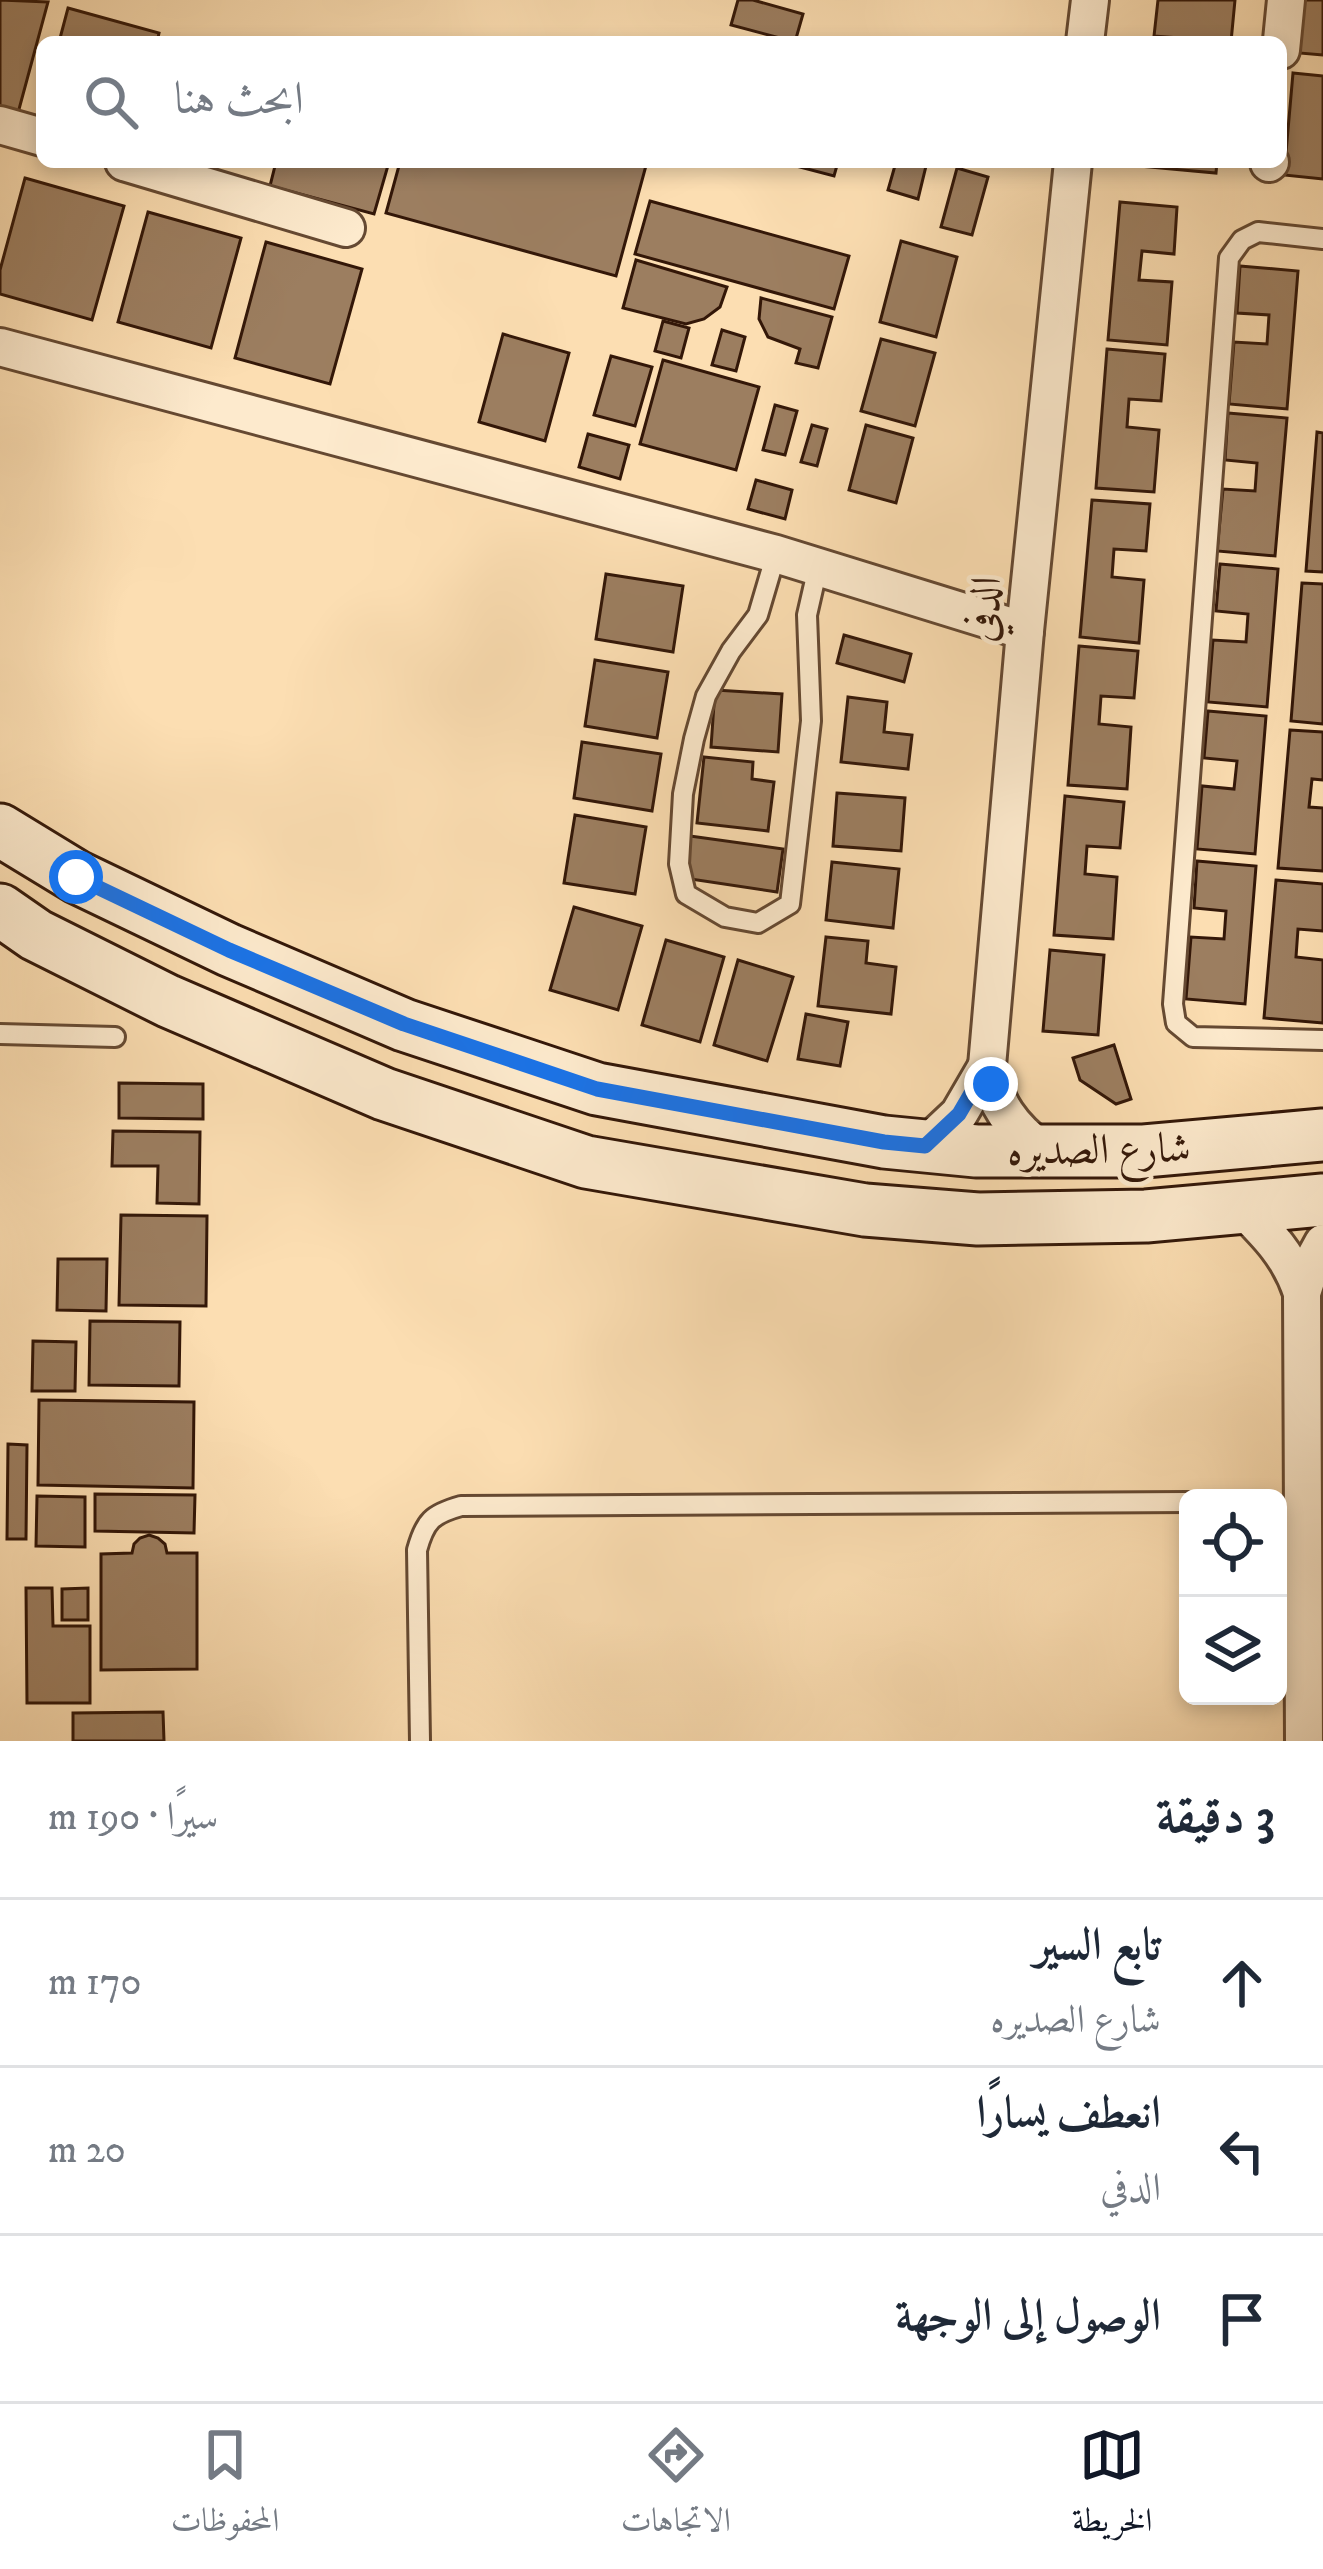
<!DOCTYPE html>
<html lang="ar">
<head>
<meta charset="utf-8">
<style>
  body { margin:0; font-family:"IM FELL DW Pica",Amiri,serif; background:#f6f6f7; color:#1f2937; direction:rtl }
  .controls { position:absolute; right:36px; bottom:36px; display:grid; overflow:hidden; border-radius:18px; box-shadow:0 6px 18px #0003 }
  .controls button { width:108px; height:108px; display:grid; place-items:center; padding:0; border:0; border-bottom:3px solid #e0e1e3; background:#fff; color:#1f2937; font:60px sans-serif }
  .stop { position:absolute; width:36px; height:36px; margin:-27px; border:9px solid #1a73e8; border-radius:50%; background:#fff }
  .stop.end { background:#1a73e8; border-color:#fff; box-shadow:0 3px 12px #0008 }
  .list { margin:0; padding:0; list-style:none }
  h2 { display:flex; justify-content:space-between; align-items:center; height:156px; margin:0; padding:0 48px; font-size:51px }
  h2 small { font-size:39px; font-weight:400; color:#747a83 }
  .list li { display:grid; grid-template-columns:78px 1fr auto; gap:36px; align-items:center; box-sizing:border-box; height:168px; padding:0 48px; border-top:3px solid #e0e1e3 }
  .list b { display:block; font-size:45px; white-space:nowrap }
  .list p { margin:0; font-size:39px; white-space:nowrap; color:#747a83 }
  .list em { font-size:39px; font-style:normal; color:#747a83 }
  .icon { flex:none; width:66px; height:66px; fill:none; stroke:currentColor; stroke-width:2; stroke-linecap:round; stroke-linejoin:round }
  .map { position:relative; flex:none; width:1323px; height:1741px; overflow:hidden; direction:ltr }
  .search { position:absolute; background:#fff; box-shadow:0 6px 18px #0003; left:36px; right:36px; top:36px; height:132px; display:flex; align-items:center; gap:30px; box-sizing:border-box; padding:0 42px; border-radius:18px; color:#747a83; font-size:45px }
  .sheet { height:660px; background:#fff }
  nav { display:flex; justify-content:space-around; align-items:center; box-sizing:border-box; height:168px; border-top:3px solid #e0e1e3; background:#fff; font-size:33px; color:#747a83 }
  nav a { display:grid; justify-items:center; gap:6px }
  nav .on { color:#111827 }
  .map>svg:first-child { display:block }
  .building { fill:#9c7e60; stroke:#331708; stroke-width:3 }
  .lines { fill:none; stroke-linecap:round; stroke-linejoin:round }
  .lane-casing { stroke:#654932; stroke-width:24 }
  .street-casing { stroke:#654932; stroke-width:42 }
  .secondary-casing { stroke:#331708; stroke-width:57 }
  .lane { stroke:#fdeacd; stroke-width:18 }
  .street { stroke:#fdeacd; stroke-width:36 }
  .secondary { stroke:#fdeacd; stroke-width:51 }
  .route { stroke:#1a73e8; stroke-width:15 }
  .labels { text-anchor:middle; stroke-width:9; stroke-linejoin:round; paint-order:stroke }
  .street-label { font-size:42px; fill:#331708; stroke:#fdeacd }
</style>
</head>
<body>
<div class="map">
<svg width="1323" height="1741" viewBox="0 0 1323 1741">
  <rect width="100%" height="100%" fill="#fcdeb2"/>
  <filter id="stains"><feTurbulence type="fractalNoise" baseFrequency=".00167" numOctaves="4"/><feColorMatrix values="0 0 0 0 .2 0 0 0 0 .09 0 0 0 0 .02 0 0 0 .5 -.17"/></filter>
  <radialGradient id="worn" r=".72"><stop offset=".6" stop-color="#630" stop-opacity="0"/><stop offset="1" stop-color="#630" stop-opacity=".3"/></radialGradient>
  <g class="building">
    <polygon points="0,0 48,2 18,113 0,109"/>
    <polygon points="738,0 753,0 803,14 795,42 731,25"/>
    <polygon points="1158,0 1235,0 1231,42 1154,36"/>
    <polygon points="1304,0 1323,0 1323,55 1299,53"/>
    <polygon points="68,8 159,33 157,42 59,42"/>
    <polygon points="1293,73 1323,76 1323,179 1284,175"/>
    <polygon points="276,162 389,162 374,214 270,186"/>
    <polygon points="400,162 647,162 616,276 386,213"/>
    <polygon points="793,162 838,162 834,176 792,165"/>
    <polygon points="896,162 912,162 926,166 918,199 888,190"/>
    <polygon points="1139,162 1217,162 1216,173 1138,166"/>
    <polygon points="957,168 988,177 972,235 941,227"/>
    <polygon points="25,178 124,206 92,320 0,294 0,270"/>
    <polygon points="650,201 849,256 834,309 635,254"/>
    <polygon points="1120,202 1177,207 1174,254 1142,251 1139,280 1172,282 1167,345 1108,340"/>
    <polygon points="148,212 241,238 211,348 118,322"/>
    <polygon points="901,241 957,257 936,337 880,322"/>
    <polygon points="266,242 362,269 330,384 235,358"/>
    <polygon points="636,260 727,287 720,307 704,319 686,324 623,308"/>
    <polygon points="1240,266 1298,271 1287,409 1229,404 1234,342 1267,344 1269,315 1237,313"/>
    <polygon points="761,298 832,317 818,368 796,363 800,349 768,337 759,319"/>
    <polygon points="663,321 689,328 681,358 655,351"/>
    <polygon points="722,330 745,337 736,371 712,365"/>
    <polygon points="503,334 569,353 545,441 479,422"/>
    <polygon points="881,339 935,353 915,426 861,411"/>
    <polygon points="1107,349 1165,354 1161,401 1129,399 1127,427 1159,430 1154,492 1096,488"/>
    <polygon points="611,356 652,367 635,426 594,415"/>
    <polygon points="663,360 759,387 736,470 640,444"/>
    <polygon points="775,405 797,411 785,455 763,450"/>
    <polygon points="1228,413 1287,418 1275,556 1217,551 1223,489 1255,491 1257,463 1225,460"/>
    <polygon points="812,425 827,429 817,466 801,462"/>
    <polygon points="866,425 913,438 896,503 849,490"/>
    <polygon points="1317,432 1323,433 1323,572 1306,571"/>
    <polygon points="588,434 629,445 620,479 579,467"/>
    <polygon points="756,480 792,490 785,519 748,509"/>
    <polygon points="1092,500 1150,504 1146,551 1114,549 1112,577 1144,580 1139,643 1080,637"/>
    <polygon points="1220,564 1278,569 1267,707 1208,702 1213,640 1246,642 1248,614 1216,611"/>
    <polygon points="606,574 683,586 673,652 596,639"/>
    <polygon points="1302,583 1323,584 1323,724 1291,721"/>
    <polygon points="844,635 911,654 904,682 837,663"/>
    <polygon points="1079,646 1138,651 1134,698 1101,696 1099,724 1131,727 1127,789 1068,785"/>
    <polygon points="595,660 668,672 657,738 585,726"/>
    <polygon points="715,690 782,694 778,752 711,747"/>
    <polygon points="848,697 887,702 884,732 912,735 908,769 841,762"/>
    <polygon points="1208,711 1266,716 1255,854 1197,849 1202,786 1234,789 1237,761 1204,758"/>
    <polygon points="1290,730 1323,732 1323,780 1312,779 1309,807 1323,808 1323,871 1278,868"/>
    <polygon points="582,742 661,754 652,811 574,798"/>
    <polygon points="704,757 753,762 752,779 774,782 768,831 697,823"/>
    <polygon points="837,793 905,798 901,851 833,846"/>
    <polygon points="1065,796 1124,802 1120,848 1087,846 1085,874 1117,877 1113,939 1054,935"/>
    <polygon points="575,815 646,827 635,894 564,883"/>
    <polygon points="690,836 783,849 777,892 684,878"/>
    <polygon points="1197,861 1256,866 1245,1004 1186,999 1191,937 1224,939 1226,911 1194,908"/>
    <polygon points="832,862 899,869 893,928 826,920"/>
    <polygon points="1276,880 1323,884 1323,931 1298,929 1296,957 1323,960 1323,1023 1264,1018"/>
    <polygon points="574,907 642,926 618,1010 550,990"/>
    <polygon points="826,937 868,941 866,963 896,967 891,1014 818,1006"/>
    <polygon points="666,940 724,957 700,1042 642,1025"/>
    <polygon points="1050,950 1104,955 1098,1035 1043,1031"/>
    <polygon points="738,960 793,977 767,1061 714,1045"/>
    <polygon points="806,1014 848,1022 840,1066 798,1059"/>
    <polygon points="1114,1045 1131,1099 1116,1104 1080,1080 1073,1058"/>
    <polygon points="119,1083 203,1084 203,1119 119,1118"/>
    <polygon points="113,1131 200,1132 199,1204 157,1203 158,1166 112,1166"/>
    <polygon points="121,1215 207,1216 206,1306 119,1305"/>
    <polygon points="58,1259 107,1259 106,1311 57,1310"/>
    <polygon points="90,1321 180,1322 179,1386 89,1385"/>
    <polygon points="33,1341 76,1342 75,1391 32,1391"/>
    <polygon points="39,1400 194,1402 193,1488 38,1485"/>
    <polygon points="8,1444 27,1445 26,1539 7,1539"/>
    <polygon points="95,1494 195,1495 194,1533 95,1531"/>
    <polygon points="37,1496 85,1497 85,1547 36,1546"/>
    <polygon points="149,1535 158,1538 165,1544 167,1553 197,1553 197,1669 101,1670 101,1554 132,1553 134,1544 140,1538"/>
    <polygon points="26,1588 52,1588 53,1626 90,1626 90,1703 27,1703"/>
    <polygon points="88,1588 88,1620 62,1620 62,1589"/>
    <polygon points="163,1712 164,1741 73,1741 73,1713"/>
  </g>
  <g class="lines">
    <g class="lane-casing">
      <g id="lane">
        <polyline points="1323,239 1258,232 1242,240 1229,258 1173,1004 1176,1023 1193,1037 1323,1040"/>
        <polyline points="776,554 758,615 731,651 706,696 694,739 683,794 679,864 686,894 725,917 758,923 790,904 811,721 807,615 818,567"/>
        <polyline points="0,1034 115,1037"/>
        <path d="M420 1741 417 1550C425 1521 432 1514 461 1506L1188 1502"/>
      </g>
    </g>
    <g class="street-casing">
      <g id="street">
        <polyline points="1085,42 1090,0"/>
        <polyline points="1281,50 1286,0"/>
        <polyline points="0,125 42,137"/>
        <polyline points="124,162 346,228"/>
        <polyline points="1269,163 1270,162"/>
        <polyline points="0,347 776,554 1025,631"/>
        <polyline points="925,1146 959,1114 987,1066"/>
        <path d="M1042 1150C1011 1127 995 1104 987 1066L1025 631 1073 162"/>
        <path d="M1241 1207C1268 1234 1290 1256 1302 1293"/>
        <polyline points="1304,1741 1302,1293 1311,1265 1323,1243"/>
      </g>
    </g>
    <g class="secondary-casing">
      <g id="secondary">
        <polyline points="0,830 77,877 229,950 404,1025 597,1089 884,1142 976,1151 1144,1151 1323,1135"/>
        <polyline points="0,910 36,935 168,1001 384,1094 586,1162 865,1210 978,1219 1146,1216 1323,1200"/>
      </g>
    </g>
    <use href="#lane" class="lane"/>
    <use href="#street" class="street"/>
    <use href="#secondary" class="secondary"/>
  </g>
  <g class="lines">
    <polyline class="route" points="76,877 229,950 404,1024 597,1089 884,1142 925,1146 959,1114 987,1066 991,1084"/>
  </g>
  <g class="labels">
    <g class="street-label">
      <text transform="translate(982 609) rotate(-84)" y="15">الدفي</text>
      <text transform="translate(1099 1148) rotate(-1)" y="15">شارع الصديره</text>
    </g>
  </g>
  <rect width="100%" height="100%" filter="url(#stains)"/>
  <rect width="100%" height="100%" fill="url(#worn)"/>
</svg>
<div class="controls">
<button><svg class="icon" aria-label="locate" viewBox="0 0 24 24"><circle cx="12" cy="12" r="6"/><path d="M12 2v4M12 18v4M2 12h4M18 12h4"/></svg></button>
<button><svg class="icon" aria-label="layers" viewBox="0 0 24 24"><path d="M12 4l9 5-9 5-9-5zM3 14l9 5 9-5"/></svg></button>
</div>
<div class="stop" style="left:76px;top:877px"></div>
<div class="stop end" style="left:991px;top:1084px"></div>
<div class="search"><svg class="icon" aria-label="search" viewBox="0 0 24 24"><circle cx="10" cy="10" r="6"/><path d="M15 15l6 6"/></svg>ابحث هنا</div>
</div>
<section class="sheet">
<h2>3 دقيقة<small>سيرًا · 190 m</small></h2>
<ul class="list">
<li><svg class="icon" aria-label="ahead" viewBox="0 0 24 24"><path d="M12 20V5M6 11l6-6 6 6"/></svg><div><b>تابع السير</b><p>شارع الصديره</p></div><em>170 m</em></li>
<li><svg class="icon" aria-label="left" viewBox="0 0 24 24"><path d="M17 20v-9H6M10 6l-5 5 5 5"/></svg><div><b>انعطف يسارًا</b><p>الدفي</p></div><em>20 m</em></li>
<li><svg class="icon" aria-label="arrive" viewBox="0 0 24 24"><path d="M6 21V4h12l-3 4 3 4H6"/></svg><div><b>الوصول إلى الوجهة</b></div></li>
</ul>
</section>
<nav>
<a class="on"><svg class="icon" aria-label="map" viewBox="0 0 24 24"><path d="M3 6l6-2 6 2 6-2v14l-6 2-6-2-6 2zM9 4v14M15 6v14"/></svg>الخريطة</a>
<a><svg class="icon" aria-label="directions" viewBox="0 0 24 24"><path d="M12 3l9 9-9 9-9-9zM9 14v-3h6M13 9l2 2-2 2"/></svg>الاتجاهات</a>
<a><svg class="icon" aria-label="saved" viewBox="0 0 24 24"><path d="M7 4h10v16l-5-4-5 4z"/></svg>المحفوظات</a>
</nav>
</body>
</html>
